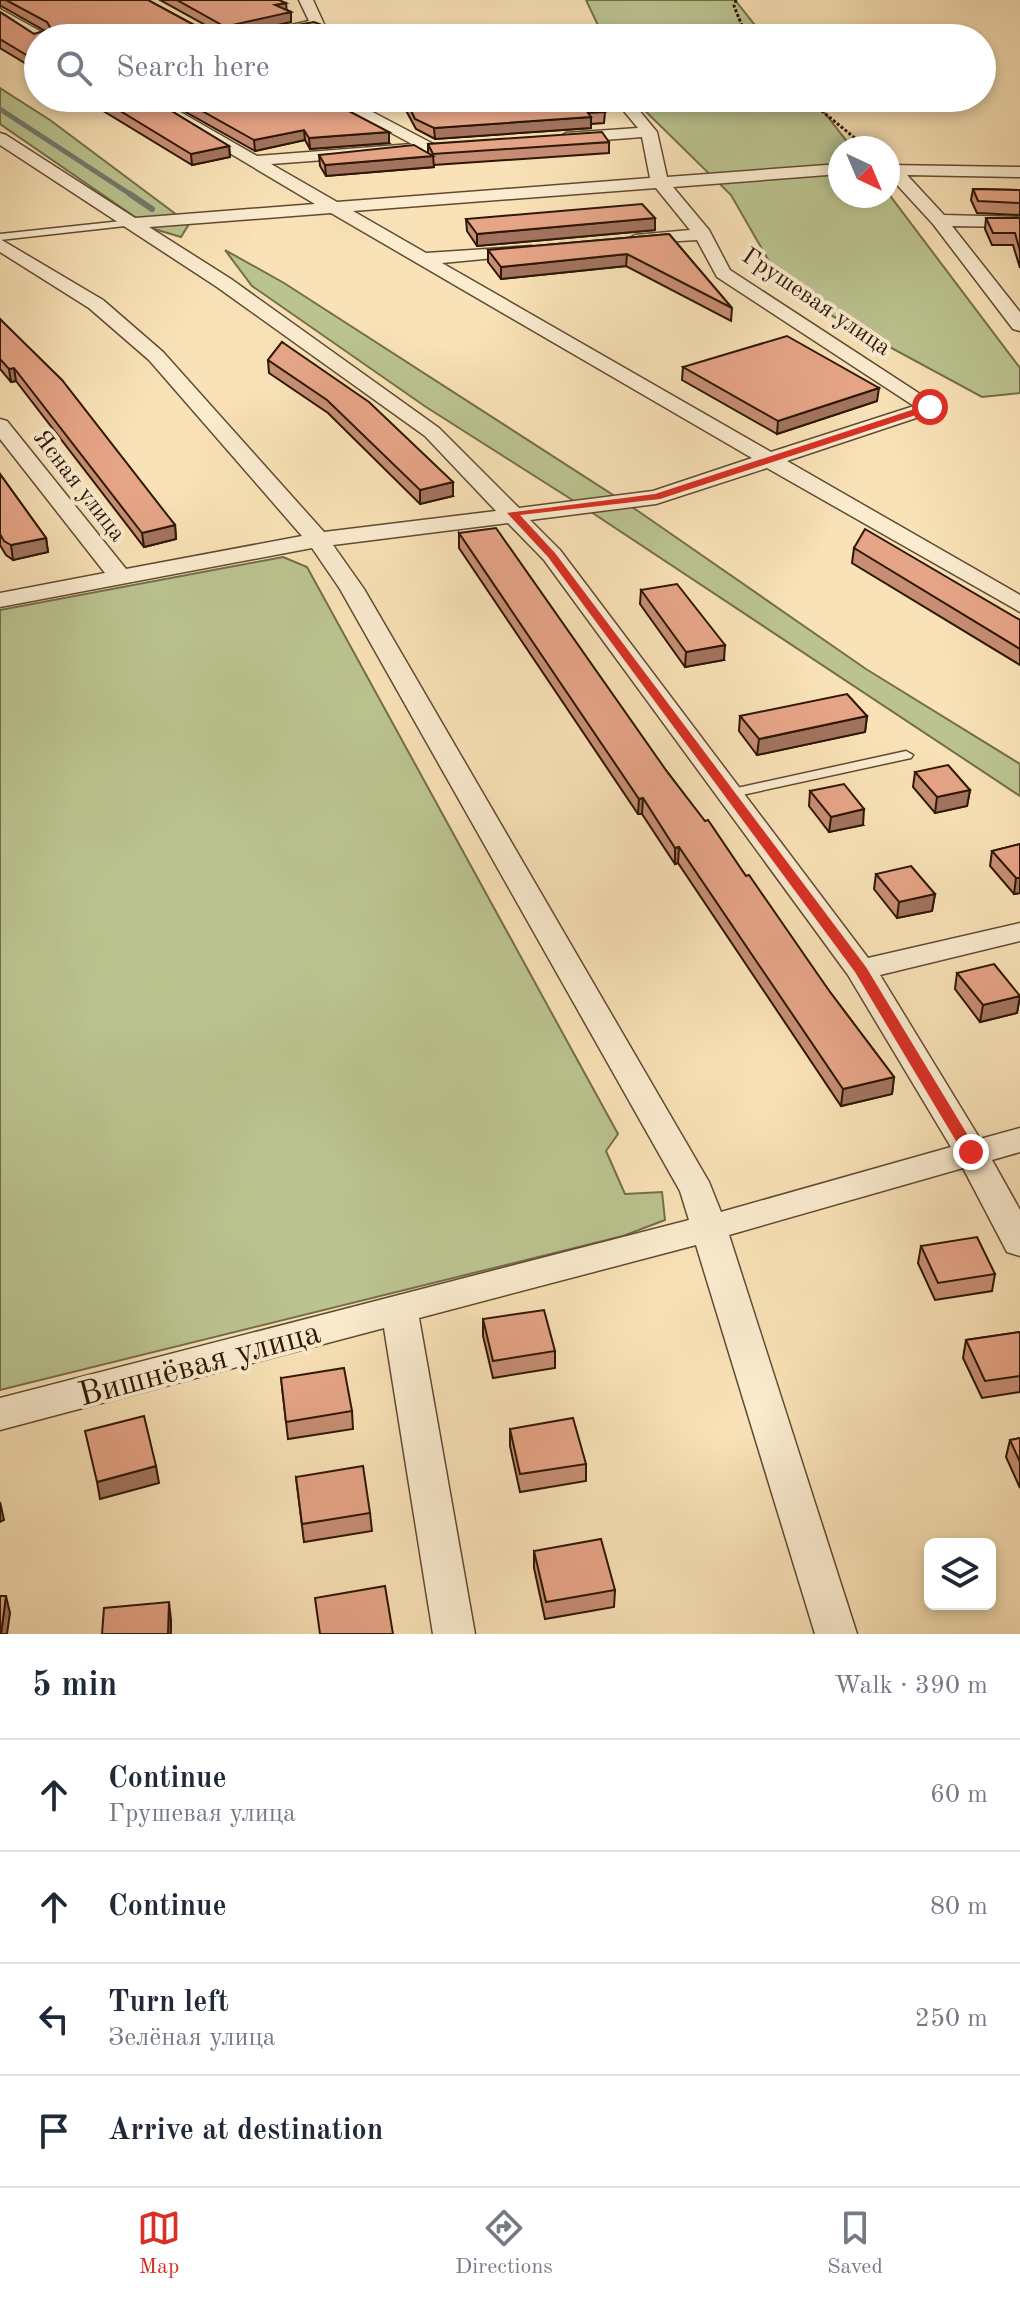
<!DOCTYPE html>
<html lang="en">
<head>
<meta charset="utf-8">
<style>
  body { margin:0; font-family:"Old Standard TT",serif; background:#f2f2f3; color:#1f2937 }
  .controls { position:absolute; right:24px; bottom:24px; display:grid; overflow:hidden; border-radius:12px; box-shadow:0 4px 12px #0003 }
  .controls button { width:72px; height:72px; display:grid; place-items:center; padding:0; border:0; border-bottom:2px solid #e0e1e3; background:#fff; color:#1f2937; font:40px sans-serif }
  .compass { position:absolute; left:828px; top:136px; width:72px; height:72px; border-radius:50%; background:#fff; box-shadow:0 4px 12px #0003; rotate:136deg }
  .stop { position:absolute; width:24px; height:24px; margin:-18px; border:6px solid #d93025; border-radius:50%; background:#fff }
  .stop.end { background:#d93025; border-color:#fff; box-shadow:0 2px 8px #0008 }
  .list { margin:0; padding:0; list-style:none }
  h2 { display:flex; justify-content:space-between; align-items:center; height:104px; margin:0; padding:0 32px; font-size:34px }
  h2 small { font-size:26px; font-weight:400; color:#747a83 }
  .list li { display:grid; grid-template-columns:52px 1fr auto; gap:24px; align-items:center; box-sizing:border-box; height:112px; padding:0 32px; border-top:2px solid #e0e1e3 }
  .list b { display:block; font-size:30px; white-space:nowrap }
  .list p { margin:0; font-size:26px; white-space:nowrap; color:#747a83 }
  .list em { font-size:26px; font-style:normal; color:#747a83 }
  .icon { flex:none; width:44px; height:44px; fill:none; stroke:currentColor; stroke-width:2; stroke-linecap:round; stroke-linejoin:round }
  .map { position:relative; flex:none; width:1020px; height:1634px; overflow:hidden }
  .search { position:absolute; background:#fff; box-shadow:0 4px 12px #0003; left:24px; right:24px; top:24px; height:88px; display:flex; align-items:center; gap:20px; box-sizing:border-box; padding:0 28px; border-radius:44px; color:#747a83; font-size:30px }
  .sheet { height:552px; background:#fff }
  nav { display:flex; justify-content:space-around; align-items:center; box-sizing:border-box; height:112px; border-top:2px solid #e0e1e3; background:#fff; font-size:22px; color:#747a83 }
  nav a { display:grid; justify-items:center; gap:4px }
  nav .on { color:#d93025 }
  .map>svg:first-child { display:block }
  .green { fill:#bbc490; stroke:#746e4a; stroke-width:2 }
  .lines { fill:none; stroke-linecap:round; stroke-linejoin:round }
  .stream-far1 { stroke:#727a6e; stroke-width:5 }
  .stream { stroke:#727a6e; stroke-width:6 }
  .service-casing { stroke:#614a31; stroke-width:3 }
  .minor-casing { stroke:#614a31; stroke-width:3 }
  .path { stroke:#2e1704; stroke-width:3; stroke-dasharray:3 2; stroke-linecap:butt }
  .service { fill:#fbecd0; fill-rule:evenodd }
  .minor { fill:#fbecd0; fill-rule:evenodd }
  .wall { fill:#c78e75; stroke:#2e1704; stroke-width:2 }
  .shaded-wall { fill:#a2745f; stroke:#2e1704; stroke-width:2 }
  .building { fill:#e7a588; stroke:#2e1704; stroke-width:2 }
  .route { fill:#d93025 }
  .labels { text-anchor:middle; stroke-width:8; stroke-linejoin:round; paint-order:stroke }
  .far-street-label { font-size:24px; fill:#2e1704; stroke:#fbecd0 }
  .near-street-label { font-size:34px; fill:#2e1704; stroke:#fbecd0 }
</style>
</head>
<body>
<div class="map">
<svg width="1020" height="1634" viewBox="0 0 1020 1634">
  <rect width="100%" height="100%" fill="#f9e2b7"/>
  <filter id="stains"><feTurbulence type="fractalNoise" baseFrequency=".0025" numOctaves="4"/><feColorMatrix values="0 0 0 0 .2 0 0 0 0 .09 0 0 0 0 .02 0 0 0 .5 -.17"/></filter>
  <radialGradient id="worn" r=".72"><stop offset=".6" stop-color="#630" stop-opacity="0"/><stop offset="1" stop-color="#630" stop-opacity=".3"/></radialGradient>
  <g class="green">
    <polygon points="586,0 735,0 765,38 604,38"/>
    <polygon points="0,88 50,120 189,224 181,237 151,228 0,124"/>
    <polygon points="632,98 813,98 852,148 840,148 840,196 888,196 888,193 1020,368 1020,393 982,397 786,291 731,195"/>
    <polygon points="225,250 284,283 638,511 866,669 1020,764 1020,796 585,508 426,407 252,286"/>
    <polygon points="283,557 307,567 618,1134 606,1151 625,1194 662,1192 665,1220 623,1236 0,1390 0,610"/>
  </g>
  <g class="lines">
    <polyline class="stream-far1" points="0,109 133,196"/>
    <polyline class="stream" points="130,194 152,209"/>
    <g class="service-casing">
      <g id="service">
        <polygon points="131,220 135,223 134,225 0,240 0,234"/>
        <polygon points="906,751 913,755 911,758 728,798 721,794 728,790"/>
      </g>
    </g>
    <g class="minor-casing">
      <g id="minor">
        <polygon points="299,0 313,0 324,24 322,27 263,38 233,38 309,21"/>
        <polygon points="0,9 47,35 49,38 37,41 0,19"/>
        <path d="M137 98H156L257 156 412 144 326 98H346L439 147 431 152 271 164 337 202 650 178 642 137 566 143 558 138 566 133 638 128 613 98H629L657 132 667 177 840 164V174L673 187 709 230 730 270 940 407 937 411 787 461 1020 595V612L767 468 656 504 530 520 560 550 868 958 1020 923V941L880 975 980 1139 1020 1128V1152L992 1160 1020 1210V1256L1007 1252 963 1168 729 1235 857 1634H815L696 1245 419 1318 475 1634H433L384 1328 0 1430V1398L689 1220 680 1191 340 589 312 548 0 607V593L105 573 0 439V419L7 421 126 569 302 536 149 360 89 308 0 252V239L103 300 163 352 324 532 496 511 425 436 217 287 0 145V133L6 135 135 218 315 204ZM656 188 690 230 635 235 626 240 629 244 697 240 717 277 914 406 771 452 442 263 526 255 535 250 532 246 426 253 353 211ZM331 213 752 458 653 491 519 508 439 428 231 279 149 227ZM508 523 544 560 848 975 951 1147 721 1212 709 1182 364 589 333 545Z"/>
        <polygon points="888,165 1020,167 1020,177 907,175 944,215 1020,217 1020,227 952,226 1020,312 1020,331 1013,329 933,224 888,175"/>
      </g>
    </g>
    <g class="path">
      <polyline points="736,0 734,6 747,38"/>
      <polyline points="806,98 867,148"/>
    </g>
    <use href="#service" class="service"/>
    <use href="#minor" class="minor"/>
  </g>
  <g class="wall">
    <polygon points="0,0 148,0 205,31 216,31 160,0 279,0 287,10 291,12 291,22 252,31 330,28 331,38 38,38 38,71 0,48 0,12 34,34 45,31 1,6 0,7"/>
    <polygon points="82,98 150,98 229,146 230,157 192,165"/>
    <polygon points="161,98 324,98 389,143 310,149 305,140 255,151"/>
    <polygon points="402,98 594,98 605,112 604,123 591,124 591,128 435,139 416,129 402,103"/>
    <polygon points="609,142 609,153 434,165 434,167 326,176 320,166 319,155 428,153 428,144"/>
    <polygon points="973,189 1020,190 1020,215 977,213 971,200"/>
    <polygon points="655,218 655,230 477,246 467,231 466,219"/>
    <polygon points="986,218 1020,218 1020,268 1013,245 992,245 985,229"/>
    <polygon points="669,234 732,308 731,321 626,266 501,279 488,262 488,250"/>
    <polygon points="0,319 175,525 176,539 144,547 16,381 11,382 0,369"/>
    <polygon points="282,342 453,496 420,504 328,413 269,373 268,360"/>
    <polygon points="683,367 877,401 777,434 682,380"/>
    <polygon points="0,474 46,538 48,552 13,560 6,555 0,545"/>
    <polygon points="459,533 668,773 746,876 830,992 894,1077 892,1094 841,1106 678,863 675,864 642,814 638,814 459,548"/>
    <polygon points="854,548 1020,620 1020,665 852,563"/>
    <polygon points="641,590 724,660 685,667 640,604"/>
    <polygon points="740,716 867,716 865,732 757,755 739,731"/>
    <polygon points="915,772 970,790 967,806 935,813 913,787"/>
    <polygon points="810,791 863,825 829,832 809,806"/>
    <polygon points="1020,844 1020,893 1014,894 990,866 992,851"/>
    <polygon points="876,874 935,894 932,911 897,918 874,889"/>
    <polygon points="957,973 1020,996 1017,1013 980,1022 955,989"/>
    <polygon points="921,1246 995,1274 992,1291 935,1300 918,1263"/>
    <polygon points="483,1319 555,1351 555,1368 493,1378 483,1336"/>
    <polygon points="1020,1332 1020,1392 982,1398 963,1358 966,1340"/>
    <polygon points="281,1378 352,1411 353,1429 288,1439"/>
    <polygon points="510,1429 586,1464 586,1481 520,1492 510,1446"/>
    <polygon points="1020,1438 1020,1488 1006,1457 1010,1440"/>
    <polygon points="296,1477 370,1513 372,1531 304,1542"/>
    <polygon points="534,1551 615,1590 614,1607 545,1619 534,1568"/>
  </g>
  <g class="shaded-wall">
    <polygon points="286,3 287,13 291,12 291,22 232,35 230,30 232,25 275,5"/>
    <polygon points="330,28 331,38 298,38 298,35"/>
    <polygon points="591,117 591,128 435,139 434,128"/>
    <polygon points="304,130 305,140 255,151 254,140"/>
    <polygon points="389,132 389,143 310,149 309,138"/>
    <polygon points="229,146 230,157 192,165 191,154"/>
    <polygon points="433,156 434,167 326,176 325,165"/>
    <polygon points="655,218 655,230 477,246 477,234"/>
    <polygon points="627,254 626,266 501,279 501,267"/>
    <polygon points="14,368 16,381 11,382 9,369"/>
    <polygon points="879,388 877,401 777,434 778,421"/>
    <polygon points="453,482 453,496 420,504 420,490"/>
    <polygon points="175,525 176,539 144,547 142,533"/>
    <polygon points="46,538 48,552 13,560 11,545"/>
    <polygon points="725,645 724,660 685,667 686,652"/>
    <polygon points="867,716 865,732 757,755 759,739"/>
    <polygon points="970,790 967,806 935,813 937,797"/>
    <polygon points="643,798 642,814 638,814 639,799"/>
    <polygon points="864,809 863,825 829,832 831,817"/>
    <polygon points="679,847 678,863 675,864 675,848"/>
    <polygon points="1016,878 1020,878 1020,893 1014,894"/>
    <polygon points="935,894 932,911 897,918 899,902"/>
    <polygon points="1020,996 1017,1013 980,1022 983,1005"/>
    <polygon points="894,1077 892,1094 841,1106 843,1089"/>
    <polygon points="156,1466 159,1483 100,1499 97,1482"/>
    <polygon points="0,1502 4,1520 0,1522"/>
    <polygon points="6,1596 10,1613 7,1634 1,1634"/>
    <polygon points="169,1602 171,1620 171,1634 168,1634"/>
  </g>
  <g class="building">
    <polygon points="6,0 148,0 205,31 224,31 227,28 177,0 279,0 286,3 275,5 291,12 232,25 230,30 262,31 314,22 330,28 298,35 303,38 38,38 38,62 0,39 0,12 34,34 51,29 47,22"/>
    <polygon points="99,98 150,98 229,146 191,154"/>
    <polygon points="179,98 324,98 389,132 309,138 304,130 254,140"/>
    <polygon points="405,98 594,98 605,112 588,113 591,117 434,128 415,119"/>
    <polygon points="602,132 609,142 433,154 428,144"/>
    <polygon points="414,145 433,156 325,165 319,155"/>
    <polygon points="973,189 1020,190 1020,203 978,201"/>
    <polygon points="642,204 655,218 477,234 466,219"/>
    <polygon points="986,218 1020,218 1020,251 1015,233 993,233"/>
    <polygon points="669,234 732,308 627,254 501,267 488,250"/>
    <polygon points="0,319 62,380 175,525 142,533 14,368 9,369 0,359"/>
    <polygon points="787,336 879,388 778,421 683,367"/>
    <polygon points="282,342 369,402 453,482 420,490 327,400 268,360"/>
    <polygon points="0,474 46,538 11,545 4,541 0,534"/>
    <polygon points="496,528 668,773 705,821 708,820 746,876 749,875 830,992 894,1077 843,1089 679,847 675,848 643,798 639,799 459,533"/>
    <polygon points="865,529 1020,620 1020,649 854,548"/>
    <polygon points="677,584 725,645 686,652 641,590"/>
    <polygon points="847,694 867,716 759,739 740,716"/>
    <polygon points="948,765 970,790 937,797 915,772"/>
    <polygon points="844,784 864,809 831,817 810,791"/>
    <polygon points="1020,844 1020,878 1016,878 992,851"/>
    <polygon points="911,866 935,894 899,902 876,874"/>
    <polygon points="994,964 1020,996 983,1005 957,973"/>
    <polygon points="977,1237 995,1274 938,1283 921,1246"/>
    <polygon points="544,1310 555,1351 493,1361 483,1319"/>
    <polygon points="1020,1332 1020,1376 985,1381 966,1340"/>
    <polygon points="344,1368 352,1411 286,1422 281,1378"/>
    <polygon points="144,1416 156,1466 97,1482 85,1431"/>
    <polygon points="573,1418 586,1464 520,1474 510,1429"/>
    <polygon points="1020,1438 1020,1462 1010,1440"/>
    <polygon points="363,1466 370,1513 302,1524 296,1477"/>
    <polygon points="601,1539 615,1590 546,1602 534,1551"/>
    <polygon points="385,1586 393,1634 320,1634 315,1598"/>
    <polygon points="0,1596 6,1596 1,1634 0,1634"/>
    <polygon points="169,1602 168,1634 102,1634 104,1608"/>
  </g>
  <polygon class="route" points="930,404 934,409 660,499 520,515 555,553 866,967 978,1152 971,1158 965,1156 855,972 548,557 507,513 655,494"/>
  <g class="labels">
    <g class="far-street-label">
      <text transform="translate(817 301) rotate(34)" y="8">Грушевая улица</text>
      <text transform="translate(80 485) rotate(52)" y="8">Ясная улица</text>
    </g>
    <g class="near-street-label">
      <text transform="translate(199 1362) rotate(-15)" y="12">Вишнёвая улица</text>
    </g>
  </g>
  <rect width="100%" height="100%" filter="url(#stains)"/>
  <rect width="100%" height="100%" fill="url(#worn)"/>
</svg>
<div class="controls">
<button><svg class="icon" aria-label="layers" viewBox="0 0 24 24"><path d="M12 4l9 5-9 5-9-5zM3 14l9 5 9-5"/></svg></button>
</div>
<svg class="compass" viewBox="-18 -18 36 36"><path d="M0-13l5 13h-10z" fill="#e53935"/><path d="M0 13l5-13h-10z" fill="#747a83"/></svg>
<div class="stop" style="left:930px;top:407px"></div>
<div class="stop end" style="left:971px;top:1152px"></div>
<div class="search"><svg class="icon" aria-label="search" viewBox="0 0 24 24"><circle cx="10" cy="10" r="6"/><path d="M15 15l6 6"/></svg>Search here</div>
</div>
<section class="sheet">
<h2>5 min<small>Walk · 390 m</small></h2>
<ul class="list">
<li><svg class="icon" aria-label="ahead" viewBox="0 0 24 24"><path d="M12 20V5M6 11l6-6 6 6"/></svg><div><b>Continue</b><p>Грушевая улица</p></div><em>60 m</em></li>
<li><svg class="icon" aria-label="ahead" viewBox="0 0 24 24"><path d="M12 20V5M6 11l6-6 6 6"/></svg><div><b>Continue</b></div><em>80 m</em></li>
<li><svg class="icon" aria-label="left" viewBox="0 0 24 24"><path d="M17 20v-9H6M10 6l-5 5 5 5"/></svg><div><b>Turn left</b><p>Зелёная улица</p></div><em>250 m</em></li>
<li><svg class="icon" aria-label="arrive" viewBox="0 0 24 24"><path d="M6 21V4h12l-3 4 3 4H6"/></svg><div><b>Arrive at destination</b></div></li>
</ul>
</section>
<nav>
<a class="on"><svg class="icon" aria-label="map" viewBox="0 0 24 24"><path d="M3 6l6-2 6 2 6-2v14l-6 2-6-2-6 2zM9 4v14M15 6v14"/></svg>Map</a>
<a><svg class="icon" aria-label="directions" viewBox="0 0 24 24"><path d="M12 3l9 9-9 9-9-9zM9 14v-3h6M13 9l2 2-2 2"/></svg>Directions</a>
<a><svg class="icon" aria-label="saved" viewBox="0 0 24 24"><path d="M7 4h10v16l-5-4-5 4z"/></svg>Saved</a>
</nav>
</body>
</html>
